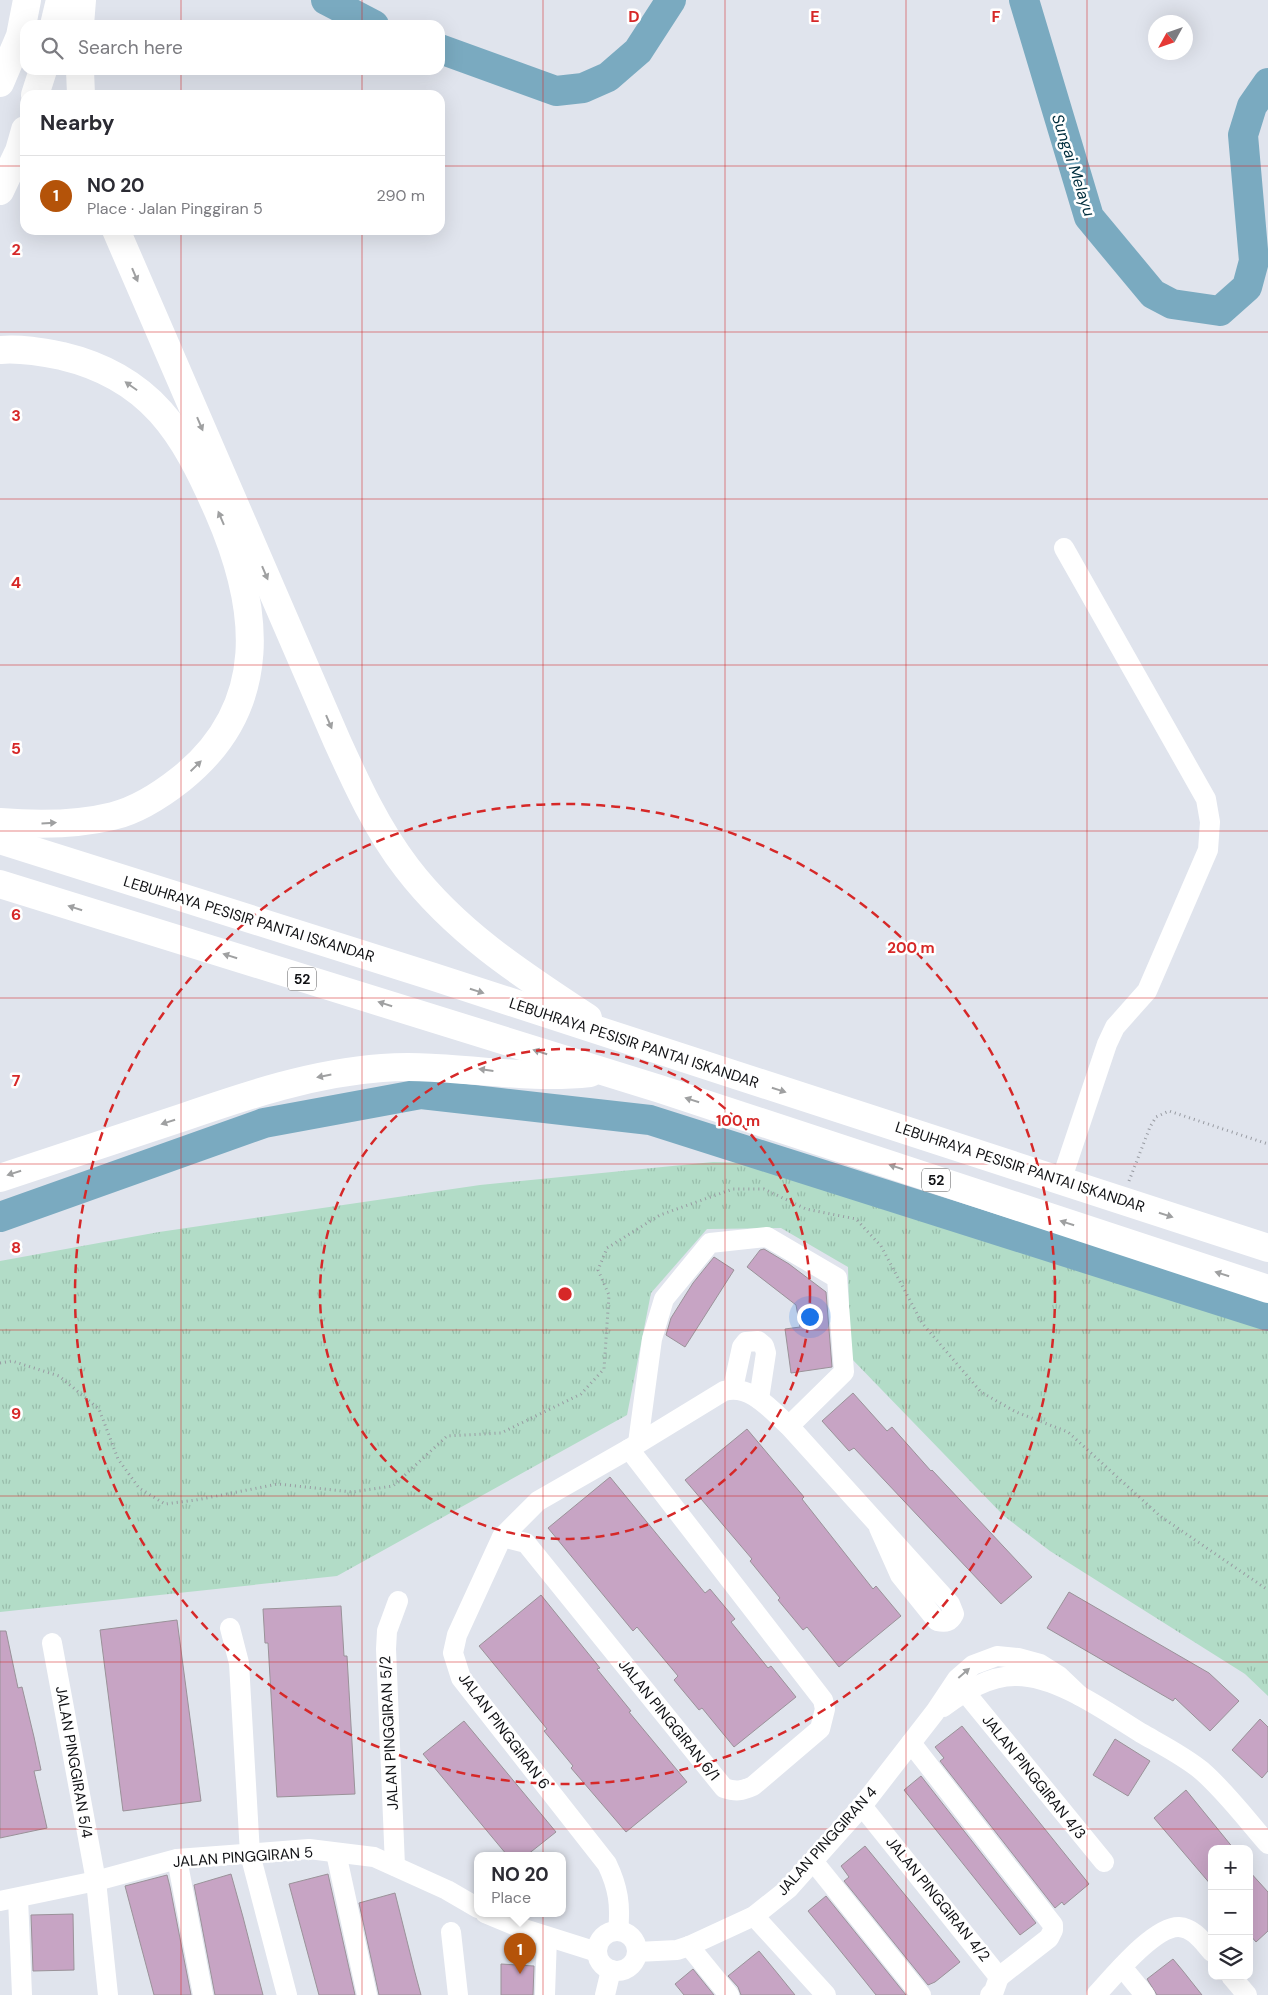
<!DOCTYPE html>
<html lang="en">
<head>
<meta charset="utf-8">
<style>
  body { margin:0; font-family:"DM Sans",sans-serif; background:#f7f7f7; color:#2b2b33 }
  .controls { position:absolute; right:15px; bottom:15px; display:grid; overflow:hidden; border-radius:10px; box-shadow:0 5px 20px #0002 }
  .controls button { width:45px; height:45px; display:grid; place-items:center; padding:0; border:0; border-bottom:1px solid #e1e1e2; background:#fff; color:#2b2b33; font:25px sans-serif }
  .compass { position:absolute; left:1148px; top:15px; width:45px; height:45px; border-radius:50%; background:#fff; box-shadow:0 5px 20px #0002; rotate:230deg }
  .you { position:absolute; left:809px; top:1316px; width:18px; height:18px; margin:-12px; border:4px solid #fff; border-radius:50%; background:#1a73e8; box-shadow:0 0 0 8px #1a73e833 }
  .badge { display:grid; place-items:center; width:32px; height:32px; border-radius:50%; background:#b45309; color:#fff; font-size:16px; font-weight:700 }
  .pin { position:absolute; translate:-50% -41px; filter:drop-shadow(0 1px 2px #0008) }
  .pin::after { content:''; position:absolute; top:26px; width:18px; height:15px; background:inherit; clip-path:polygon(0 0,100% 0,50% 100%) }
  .popup { position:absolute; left:474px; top:1852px; width:92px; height:65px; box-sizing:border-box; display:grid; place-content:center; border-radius:10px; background:#fff; filter:drop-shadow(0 1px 4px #0005); font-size:16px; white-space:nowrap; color:#7c7c81 }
  .popup b { font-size:19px; color:#2b2b33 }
  .popup::after { content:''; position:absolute; left:50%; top:100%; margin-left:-10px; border:10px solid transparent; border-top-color:#fff }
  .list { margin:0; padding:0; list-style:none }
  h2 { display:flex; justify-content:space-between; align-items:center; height:65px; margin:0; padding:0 20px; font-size:21px }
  h2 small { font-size:16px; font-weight:400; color:#7c7c81 }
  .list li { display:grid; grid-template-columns:32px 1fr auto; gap:15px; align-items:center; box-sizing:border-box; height:80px; padding:0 20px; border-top:1px solid #e1e1e2 }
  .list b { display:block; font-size:19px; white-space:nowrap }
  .list p { margin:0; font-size:16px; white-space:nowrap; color:#7c7c81 }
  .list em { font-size:16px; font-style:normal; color:#7c7c81 }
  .icon { flex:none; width:28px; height:28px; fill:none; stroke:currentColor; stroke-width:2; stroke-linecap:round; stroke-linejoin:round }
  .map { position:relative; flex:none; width:1268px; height:1995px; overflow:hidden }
  .search { position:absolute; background:#fff; box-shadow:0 5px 20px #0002; left:20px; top:20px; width:425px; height:55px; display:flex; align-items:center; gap:12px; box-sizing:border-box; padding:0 18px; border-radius:15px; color:#7c7c81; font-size:19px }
  .panel { position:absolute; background:#fff; box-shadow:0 5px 20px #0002; left:20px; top:90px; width:425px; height:145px; border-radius:15px }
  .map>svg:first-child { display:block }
  .grass { fill:url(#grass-tufts) }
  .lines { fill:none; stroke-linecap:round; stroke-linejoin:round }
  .river { stroke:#7aaac0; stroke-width:30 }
  .building { fill:#c7a4c4; stroke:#9a9299 }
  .path { stroke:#989ba2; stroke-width:3; stroke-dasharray:1 4; stroke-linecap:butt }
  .minor { stroke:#fff; stroke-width:20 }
  .highway { stroke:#fff; stroke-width:28 }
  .oneway { fill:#9fa0a1 }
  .grid { fill:none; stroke:#d62828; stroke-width:1; stroke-opacity:0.55 }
  .ring { fill:none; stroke:#d62828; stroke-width:2.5; stroke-dasharray:9 6 }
  .labels { text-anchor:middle; stroke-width:5; stroke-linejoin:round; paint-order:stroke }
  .shield { fill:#fff; stroke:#58585a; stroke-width:1 }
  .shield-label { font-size:14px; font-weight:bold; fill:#101114 }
  .street-label { font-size:15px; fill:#101114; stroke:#fff }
  .water-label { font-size:16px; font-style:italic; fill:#002e3e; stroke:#fff }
  .grid-label { font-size:16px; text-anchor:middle; font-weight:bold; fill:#d62828; stroke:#fff; stroke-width:5; stroke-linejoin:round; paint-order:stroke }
  .centre { fill:#d62828; stroke:#fff; stroke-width:2.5 }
  .ring-label { font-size:15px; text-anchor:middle; font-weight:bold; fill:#d62828; stroke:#fff; stroke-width:5; stroke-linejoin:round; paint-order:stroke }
</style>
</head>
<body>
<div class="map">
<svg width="1268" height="1995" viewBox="0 0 1268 1995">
  <defs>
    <pattern id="grass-tufts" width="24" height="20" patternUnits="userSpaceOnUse" patternTransform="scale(1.25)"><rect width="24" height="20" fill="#b2dcc7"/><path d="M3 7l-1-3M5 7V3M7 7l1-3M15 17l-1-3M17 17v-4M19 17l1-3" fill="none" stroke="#98bcaa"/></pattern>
  </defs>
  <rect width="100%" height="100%" fill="#e0e4ed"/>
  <polygon class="grass" points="713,1162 758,1163 845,1186 1268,1325 1268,1696 1245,1674 1050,1551 1004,1516 850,1357 848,1267 781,1228 707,1229 651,1293 627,1415 337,1576 0,1612 0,1261 159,1232 480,1185"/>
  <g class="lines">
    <g class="river">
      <polyline points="326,0 374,25"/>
      <polyline points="1024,0 1089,217 1153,294 1172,304 1220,311 1247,287 1254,261 1243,135 1252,106 1268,83"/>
      <polyline points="440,49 556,91 583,88 608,77 638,51 671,0"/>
      <polyline points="0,1217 264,1123 421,1094 650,1120 1268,1316"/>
    </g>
  </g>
  <g class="building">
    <polygon points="764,1249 789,1264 826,1292 832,1367 791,1373 785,1329 800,1327 796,1305 747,1267 760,1250"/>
    <polygon points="714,1257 734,1270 685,1347 666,1335 671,1318 693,1283"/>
    <polygon points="853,1393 887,1431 892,1427 931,1471 932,1470 1032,1577 1001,1604 854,1448 849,1451 822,1421"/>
    <polygon points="747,1429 804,1497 802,1499 873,1589 876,1586 901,1616 839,1667 807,1627 803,1630 778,1600 780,1598 750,1561 752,1559 685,1480"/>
    <polygon points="610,1477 705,1593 710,1589 735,1619 731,1622 768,1668 771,1666 796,1697 734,1747 702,1708 699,1710 674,1680 678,1676 637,1627 633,1631 548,1528"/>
    <polygon points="1069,1592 1209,1673 1239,1701 1210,1731 1175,1698 1173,1701 1047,1628"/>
    <polygon points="541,1595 600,1668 597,1669 631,1711 629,1712 687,1782 626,1832 571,1768 573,1766 544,1731 547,1729 479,1646"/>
    <polygon points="341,1606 344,1656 347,1656 355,1794 277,1797 268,1643 265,1643 263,1609"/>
    <polygon points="177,1620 201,1801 123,1811 100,1630"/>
    <polygon points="0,1631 6,1631 18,1688 22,1687 34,1737 41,1770 34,1771 47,1828 0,1838"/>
    <polygon points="1260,1719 1268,1727 1268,1771 1262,1778 1232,1750"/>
    <polygon points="464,1721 556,1832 527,1855 507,1855 423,1754"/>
    <polygon points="962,1726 1089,1884 1064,1905 1062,1902 1055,1908 940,1761 944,1758 935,1747"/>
    <polygon points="1115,1739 1150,1761 1128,1796 1093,1775"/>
    <polygon points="921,1776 1036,1923 1020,1935 904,1790"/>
    <polygon points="1186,1790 1234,1849 1212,1849 1212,1886 1154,1818"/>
    <polygon points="865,1846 960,1962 935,1982 928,1985 844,1881 849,1877 841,1866"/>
    <polygon points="1249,1871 1268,1892 1268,1931 1256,1942 1249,1934"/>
    <polygon points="231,1874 243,1917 263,1995 215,1995 194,1885"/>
    <polygon points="328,1874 355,1995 319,1995 289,1884"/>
    <polygon points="167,1875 170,1887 191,1995 154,1995 125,1886"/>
    <polygon points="395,1893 414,1969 421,1995 379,1995 359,1903"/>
    <polygon points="826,1896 906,1995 876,1995 864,1980 808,1911"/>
    <polygon points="73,1914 74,1970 33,1971 31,1915"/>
    <polygon points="759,1951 778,1974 795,1995 741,1995 738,1987 728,1976"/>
    <polygon points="1173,1959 1183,1971 1202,1995 1157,1995 1147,1979"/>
    <polygon points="501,1964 534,1966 533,1995 501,1995"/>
    <polygon points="693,1969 714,1995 684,1995 675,1984"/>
  </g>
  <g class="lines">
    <g class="path">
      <polyline points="1129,1181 1150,1127 1156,1117 1169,1111 1268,1144"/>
      <polyline points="0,1363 12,1361 59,1376 99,1409 118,1459 139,1488 165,1504 196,1500 278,1484 352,1492 393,1486 447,1436 501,1433 581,1394 604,1369 609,1295 598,1270 607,1248 660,1215 733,1189 764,1189 806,1209 856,1219 881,1246 922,1323 981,1392 1016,1412 1068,1432 1160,1516 1268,1590"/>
    </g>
    <g class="minor">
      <polyline points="1061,1181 1107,1044 1115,1027 1147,991 1208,850 1210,822 1206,799 1064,548"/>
      <polyline points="733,1388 742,1347 746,1342 758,1341 764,1346 766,1353 759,1399"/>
      <polyline points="638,1443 652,1339 664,1299 710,1243 767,1237 837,1278 844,1372 789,1426"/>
      <path d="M502 1537 526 1543 724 1788C736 1792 742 1791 753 1786L820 1729 825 1709 823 1700 629 1449"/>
      <polyline points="230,1628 239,1663 250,1854 287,1995"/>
      <polyline points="52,1643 96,1881 108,1995"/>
      <polyline points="965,1692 1104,1862"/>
      <path d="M943 1707C964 1692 988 1676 1015 1676 1056 1675 1107 1712 1141 1733 1162 1745 1184 1756 1202 1771 1226 1792 1247 1820 1268 1844"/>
      <polyline points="911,1743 1053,1925 1053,1930 1049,1938 999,1977"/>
      <polyline points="862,1806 999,1977"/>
      <polyline points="336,1853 367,1995"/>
      <polyline points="177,1859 203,1995"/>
      <polyline points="813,1861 921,1995"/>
      <polyline points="395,1866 386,1649 387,1631 398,1601"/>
      <polyline points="18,1898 22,1995"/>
      <polyline points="0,1901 96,1881 177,1859 309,1849 374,1857 447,1890 478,1908"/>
      <polyline points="485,1913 521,1928 597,1952"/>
      <polyline points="754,1916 826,1995"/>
      <circle cx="617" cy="1951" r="20"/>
      <path d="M618 1931C621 1905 618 1887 607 1864L461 1678 453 1653 457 1635 502 1537 538 1501 629 1449 724 1391C751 1384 770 1409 789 1426L950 1604 954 1614C950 1622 946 1623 937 1621L900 1575 879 1528"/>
      <polyline points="451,1932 458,1995"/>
      <polyline points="689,1946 729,1995"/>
      <polyline points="637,1952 677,1950 689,1946 754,1916 788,1889 862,1806 935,1712 957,1679 973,1665 997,1656 1018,1658 1040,1664 1059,1676 1080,1696"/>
      <polyline points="1122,1967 1145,1995"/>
      <polyline points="1231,1976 1247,1995"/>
      <polyline points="545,1995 547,1937"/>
      <polyline points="605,1995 611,1970"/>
      <polyline points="990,1995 994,1991 999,1977"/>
      <path d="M1096 1995C1112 1978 1154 1926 1179 1927 1194 1928 1203 1942 1212 1952"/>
    </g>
    <g class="highway">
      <polyline points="54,25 60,0"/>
      <polyline points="80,25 82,0"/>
      <polyline points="80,70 81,95"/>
      <polyline points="0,83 20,36 27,0"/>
      <polyline points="35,95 43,70"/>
      <polyline points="0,191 19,151 25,130"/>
      <path d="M116 230 337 741C357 785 377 829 407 868 456 932 521 974 588 1018"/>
      <path d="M0 350C20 348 42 352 62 356 151 377 184 433 218 511 260 607 272 706 181 779 162 794 138 810 113 816 77 825 37 825 0 822"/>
      <polyline points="0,840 431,976 1268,1248"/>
      <polyline points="0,884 660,1089 1268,1289"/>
      <path d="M0 1178C61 1158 122 1137 184 1117 248 1095 313 1073 382 1068 452 1063 520 1081 590 1073"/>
    </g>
  </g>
  <defs><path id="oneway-solid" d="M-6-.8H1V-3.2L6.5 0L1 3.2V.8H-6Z" transform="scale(1.25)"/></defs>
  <g class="oneway">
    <use href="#oneway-solid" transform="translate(135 275) rotate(67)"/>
    <use href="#oneway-solid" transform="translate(131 386) rotate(-145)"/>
    <use href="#oneway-solid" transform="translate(200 424) rotate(67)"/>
    <use href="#oneway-solid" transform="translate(221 518) rotate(-113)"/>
    <use href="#oneway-solid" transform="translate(265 573) rotate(67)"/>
    <use href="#oneway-solid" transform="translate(329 722) rotate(67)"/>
    <use href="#oneway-solid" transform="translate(196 766) rotate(-44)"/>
    <use href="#oneway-solid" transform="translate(49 823) rotate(-3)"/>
    <use href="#oneway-solid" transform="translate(75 908) rotate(-162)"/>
    <use href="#oneway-solid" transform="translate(230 956) rotate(-163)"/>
    <use href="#oneway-solid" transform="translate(477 991) rotate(18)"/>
    <use href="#oneway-solid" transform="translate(385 1004) rotate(-163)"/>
    <use href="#oneway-solid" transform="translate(540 1052) rotate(-163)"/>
    <use href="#oneway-solid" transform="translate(486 1070) rotate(-172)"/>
    <use href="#oneway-solid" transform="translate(324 1076) rotate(169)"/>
    <use href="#oneway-solid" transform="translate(779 1090) rotate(18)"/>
    <use href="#oneway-solid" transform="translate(692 1100) rotate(-162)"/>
    <use href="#oneway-solid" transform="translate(168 1122) rotate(162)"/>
    <use href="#oneway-solid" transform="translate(896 1167) rotate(-162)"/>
    <use href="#oneway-solid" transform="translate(14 1173) rotate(162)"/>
    <use href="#oneway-solid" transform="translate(1166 1215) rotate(18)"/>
    <use href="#oneway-solid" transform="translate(1067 1223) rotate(-162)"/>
    <use href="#oneway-solid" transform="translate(1222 1274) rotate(-162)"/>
    <use href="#oneway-solid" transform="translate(964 1673) rotate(-41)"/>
  </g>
  <path class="grid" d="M181 0V25M362 0V25M543 0V1995M725 0V1995M906 0V1995M1087 0V1995M181 70V95M362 70V95M0 166H25M440 166H1268M181 230V1995M362 230V1995M0 332H1268M0 499H1268M0 665H1268M0 831H1268M0 998H1268M0 1164H1268M0 1330H1268M0 1496H1268M0 1662H1268M0 1829H1268"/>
  <g class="ring">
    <circle cx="565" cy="1294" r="245"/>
    <circle cx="565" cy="1294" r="490"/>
  </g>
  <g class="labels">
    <g class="shield">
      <rect x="288" y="967.5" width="28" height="23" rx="4"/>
      <rect x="922" y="1168.5" width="28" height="23" rx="4"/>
    </g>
    <g class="shield-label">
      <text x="302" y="984">52</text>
      <text x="936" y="1185">52</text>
    </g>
    <g class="street-label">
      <text transform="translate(249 919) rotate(17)" y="5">LEBUHRAYA PESISIR PANTAI ISKANDAR</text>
      <text transform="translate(634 1043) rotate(18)" y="5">LEBUHRAYA PESISIR PANTAI ISKANDAR</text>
      <text transform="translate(1020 1167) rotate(18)" y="5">LEBUHRAYA PESISIR PANTAI ISKANDAR</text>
      <text transform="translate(669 1720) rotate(51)" y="5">JALAN PINGGIRAN 6/1</text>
      <text transform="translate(504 1731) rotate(53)" y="5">JALAN PINGGIRAN 6</text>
      <text transform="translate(389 1733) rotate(-93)" y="5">JALAN PINGGIRAN 5/2</text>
      <text transform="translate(74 1762) rotate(80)" y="5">JALAN PINGGIRAN 5/4</text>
      <text transform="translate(1034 1777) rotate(51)" y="5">JALAN PINGGIRAN 4/3</text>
      <text transform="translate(827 1841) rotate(-48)" y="5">JALAN PINGGIRAN 4</text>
      <text transform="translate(243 1857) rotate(-4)" y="5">JALAN PINGGIRAN 5</text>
      <text transform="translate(938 1899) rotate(51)" y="5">JALAN PINGGIRAN 4/2</text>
    </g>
    <g class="water-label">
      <text transform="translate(1074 165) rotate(72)" y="6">Sungai Melayu</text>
    </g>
  </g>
  <g class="grid-label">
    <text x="634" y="22">D</text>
    <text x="815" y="22">E</text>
    <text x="996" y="22">F</text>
    <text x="16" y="255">2</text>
    <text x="16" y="421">3</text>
    <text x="16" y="588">4</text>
    <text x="16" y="754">5</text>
    <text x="16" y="920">6</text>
    <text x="16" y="1086">7</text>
    <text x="16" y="1253">8</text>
    <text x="16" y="1419">9</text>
  </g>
  <circle cx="565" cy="1294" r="8" class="centre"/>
  <g class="ring-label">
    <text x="911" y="953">200 m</text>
    <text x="738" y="1126">100 m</text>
  </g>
</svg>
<div class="controls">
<button>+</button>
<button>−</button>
<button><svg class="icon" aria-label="layers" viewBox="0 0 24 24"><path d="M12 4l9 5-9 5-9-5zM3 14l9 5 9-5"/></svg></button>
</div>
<svg class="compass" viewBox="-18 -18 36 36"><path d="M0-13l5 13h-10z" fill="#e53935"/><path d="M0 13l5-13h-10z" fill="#7c7c81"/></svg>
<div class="you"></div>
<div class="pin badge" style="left:520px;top:1974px">1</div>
<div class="popup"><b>NO 20</b>Place</div>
<div class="search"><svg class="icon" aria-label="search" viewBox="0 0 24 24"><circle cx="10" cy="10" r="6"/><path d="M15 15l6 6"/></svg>Search here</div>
<section class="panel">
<h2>Nearby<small></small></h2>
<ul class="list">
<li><span class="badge">1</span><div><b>NO 20</b><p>Place · Jalan Pinggiran 5</p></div><em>290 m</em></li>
</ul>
</section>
</div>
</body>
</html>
